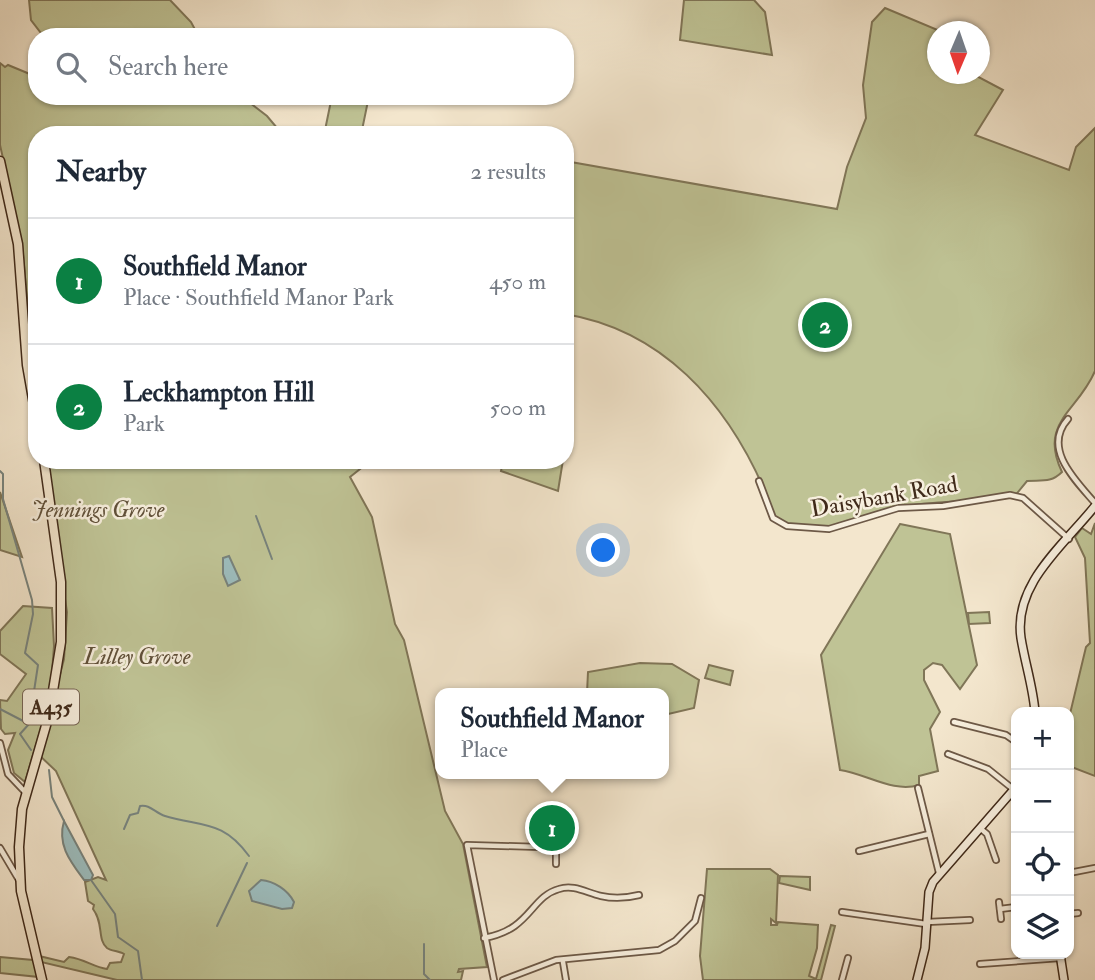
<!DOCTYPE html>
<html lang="en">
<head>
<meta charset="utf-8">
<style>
  body { margin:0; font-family:"IM FELL Double Pica",serif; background:#f6f6f7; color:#1f2937 }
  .controls { position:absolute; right:21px; bottom:21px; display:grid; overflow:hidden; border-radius:14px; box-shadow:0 2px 5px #0004 }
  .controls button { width:63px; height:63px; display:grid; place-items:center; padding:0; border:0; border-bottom:2px solid #e0e1e3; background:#fff; color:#1f2937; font:35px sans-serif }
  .compass { position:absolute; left:927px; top:21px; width:63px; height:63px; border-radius:50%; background:#fff; box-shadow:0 2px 5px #0004; rotate:182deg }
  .you { position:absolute; left:604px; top:551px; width:24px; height:24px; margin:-18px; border:5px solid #fff; border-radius:50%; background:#1a73e8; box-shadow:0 0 0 10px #1a73e833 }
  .badge { display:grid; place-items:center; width:46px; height:46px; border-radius:50%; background:#0b8043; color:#fff; font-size:23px; font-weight:700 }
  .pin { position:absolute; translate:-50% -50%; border:4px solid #fff; box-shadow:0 2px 7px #0006 }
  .popup { position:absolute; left:435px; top:688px; width:234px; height:91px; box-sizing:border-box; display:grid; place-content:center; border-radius:14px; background:#fff; filter:drop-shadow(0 2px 5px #0005); font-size:23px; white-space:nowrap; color:#747a83 }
  .popup b { font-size:26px; color:#1f2937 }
  .popup::after { content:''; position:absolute; left:50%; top:100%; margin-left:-14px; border:14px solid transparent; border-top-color:#fff }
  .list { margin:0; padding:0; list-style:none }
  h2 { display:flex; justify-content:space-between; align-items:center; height:91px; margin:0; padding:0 28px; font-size:30px }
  h2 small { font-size:23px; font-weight:400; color:#747a83 }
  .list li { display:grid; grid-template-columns:46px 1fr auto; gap:21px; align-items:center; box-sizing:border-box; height:126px; padding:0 28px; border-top:2px solid #e0e1e3 }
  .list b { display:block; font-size:26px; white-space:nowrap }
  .list p { margin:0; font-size:23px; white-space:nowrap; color:#747a83 }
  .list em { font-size:23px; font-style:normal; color:#747a83 }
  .icon { flex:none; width:38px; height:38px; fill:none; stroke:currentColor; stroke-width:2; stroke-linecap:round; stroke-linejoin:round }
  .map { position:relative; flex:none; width:1095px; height:980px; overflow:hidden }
  .search { position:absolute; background:#fff; box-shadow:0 2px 5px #0004; left:28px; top:28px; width:546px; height:77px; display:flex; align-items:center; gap:18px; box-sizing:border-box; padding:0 24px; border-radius:28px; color:#747a83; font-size:26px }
  .panel { position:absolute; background:#fff; box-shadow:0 2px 5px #0004; left:28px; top:126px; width:546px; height:343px; border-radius:28px }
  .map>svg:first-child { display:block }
  .green { fill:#bfc395; stroke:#807658; stroke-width:2 }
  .water { fill:#9dbebf; stroke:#78837d; stroke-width:2 }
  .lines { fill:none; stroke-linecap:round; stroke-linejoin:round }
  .stream { stroke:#78837d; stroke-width:2 }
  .street-casing { stroke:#6d5947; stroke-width:8 }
  .secondary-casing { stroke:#402a1a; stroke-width:10 }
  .primary-casing { stroke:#402a1a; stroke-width:11 }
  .street { stroke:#f7efde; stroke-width:4.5 }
  .secondary { stroke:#f7efde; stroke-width:7 }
  .primary { stroke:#f3e6cd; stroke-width:8 }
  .labels { text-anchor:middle; stroke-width:5; stroke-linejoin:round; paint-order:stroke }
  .shield { fill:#f7efde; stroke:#776555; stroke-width:2 }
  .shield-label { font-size:21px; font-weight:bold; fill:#402a1a }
  .street-label { font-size:23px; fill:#402a1a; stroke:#f7efde }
  .park-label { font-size:23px; font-style:italic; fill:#605039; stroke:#f7efde }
</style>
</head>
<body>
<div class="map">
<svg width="1095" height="980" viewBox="0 0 1095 980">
  <rect width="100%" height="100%" fill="#f3e6cd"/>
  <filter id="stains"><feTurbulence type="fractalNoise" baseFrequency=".00286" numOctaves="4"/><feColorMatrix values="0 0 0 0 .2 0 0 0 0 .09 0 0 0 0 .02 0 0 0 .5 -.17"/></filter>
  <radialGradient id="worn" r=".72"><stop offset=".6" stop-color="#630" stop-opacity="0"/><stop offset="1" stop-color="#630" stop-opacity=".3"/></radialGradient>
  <g class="green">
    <polygon points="29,0 170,0 191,22 199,37 44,37 31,20"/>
    <polygon points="684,0 754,0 765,12 772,55 680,40"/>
    <path d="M885 8 940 31 934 45 937 49V74H955L959 79 973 74 1003 90 975 135 1069 170 1076 147 1095 128V371C1078 412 1038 422 1062 472 1051 483 1042 480 1027 481L1014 497C979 502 942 500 907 506 870 514 843 530 804 527 798 527 788 528 783 525 769 519 769 501 764 489 726 402 662 330 565 314V161L837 209 847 167 866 118 863 85 872 22Z"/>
    <polygon points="0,63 5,67 8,65 37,77 37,96 62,96 77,102 66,96 241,96 267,116 283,135 171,135 161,130 167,135 37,135 37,407 22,244 0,145"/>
    <polygon points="332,96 369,96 361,135 324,135"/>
    <path d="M44 460H364L365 465 350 477 372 517 395 624 404 640 445 811 463 844 487 967 459 969 458 972 463 971 461 980H117L41 962 39 956 64 962 69 957C85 959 93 967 107 969L110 963 121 962 124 954C119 951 111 951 107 948 97 940 104 923 93 909L94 905 88 901 85 882 98 877 106 880 56 771 39 755 64 659 67 612Z"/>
    <polygon points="503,460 563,460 558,491 501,471"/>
    <polygon points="0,492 22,557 0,550"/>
    <polygon points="1095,523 1095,776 1069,766 1069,718 1086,647 1090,643 1085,558 1075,537 1082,528 1091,534"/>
    <path d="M900 524 950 534 977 665 960 689 942 665 933 663 924 670V680L940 712 930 729 938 771 919 776V785C893 793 867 774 840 770L821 655Z"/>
    <polygon points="23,606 52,608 54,646 50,698 25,782 14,773 8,750 15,733 5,734 1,729 0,700 7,701 26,674 0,654 0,631"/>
    <polygon points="989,612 990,623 969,624 968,613"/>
    <polygon points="640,663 672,664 699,680 694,708 664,715 664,693 587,693 588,672"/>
    <polygon points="709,665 733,671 730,685 705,678"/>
    <polygon points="707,869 770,869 778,875 776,923 771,919 771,925 777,925 778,922 818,925 817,948 809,976 816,979 831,925 835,926 821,980 703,980 700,956"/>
    <polygon points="780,876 810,877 810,890 779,883"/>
    <polygon points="0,957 33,960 39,977 0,973"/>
  </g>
  <g class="water">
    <polygon points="229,556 240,580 228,586 223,574 223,558"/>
    <path d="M64 821 93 875 91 880H84C70 861 57 845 64 821Z"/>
    <path d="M261 880C274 881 288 890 294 902L292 908 282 909 252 901 249 891Z"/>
  </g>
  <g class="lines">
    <g class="stream">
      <polyline points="0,471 3,474 3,499 32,600 33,614 25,653 38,665 29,724 20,734 31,750"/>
      <polyline points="256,516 272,559"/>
      <polyline points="0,709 29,724"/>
      <polyline points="49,770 52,797 64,821"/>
      <path d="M124 829 130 815 138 813 140 806C150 804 155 813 165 816 203 827 223 820 249 856"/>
      <polyline points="91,880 115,914 118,937 138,951 142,980"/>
      <polyline points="217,926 247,863"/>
      <polyline points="424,944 424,974 430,980"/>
    </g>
    <g class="street-casing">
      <g id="street">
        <path d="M1068 419C1042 448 1075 480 1095 503"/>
        <polyline points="759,481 773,518 787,526 829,529 898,508 943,506 1010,495 1023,498 1069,539"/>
        <polyline points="954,722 1006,735 1016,742"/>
        <polyline points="0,743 8,774 26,793"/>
        <polyline points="948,754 988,769 1013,789"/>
        <polyline points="918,788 939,873"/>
        <polyline points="981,829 987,834 996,860"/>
        <polyline points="0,848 19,880"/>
        <polyline points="859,851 929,834"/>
        <polyline points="1069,873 1095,868"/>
        <polyline points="999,902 1001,919"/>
        <polyline points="1000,909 1016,907"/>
        <polyline points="842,912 926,924"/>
        <polyline points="1069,914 1078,913"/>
        <polyline points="927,922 970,920"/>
        <path d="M484 938C531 930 530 897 559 889 574 884 587 893 601 896 614 899 627 898 639 895"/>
        <polyline points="563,962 566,980"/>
        <polyline points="980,964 1060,958"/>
        <polyline points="494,980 467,845 540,847 551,842 556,846 556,864"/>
        <polyline points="503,980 556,960 659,950 675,941 695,921 701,898"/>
        <polyline points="842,980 848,958"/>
      </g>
    </g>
    <g class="secondary-casing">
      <g id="secondary">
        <path d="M1035 712C1033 687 1025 663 1021 638 1013 584 1064 545 1095 506"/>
        <polyline points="1060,954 1064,980"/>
        <polyline points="917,980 925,948 929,892 933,882 1016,787"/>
      </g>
    </g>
    <g class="primary-casing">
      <g id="primary">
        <polyline points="0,161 18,244 27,365 37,422"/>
        <polyline points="42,980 21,891 19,847 22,809 49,715 61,642 61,582 44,460"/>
      </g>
    </g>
    <use href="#street" class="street"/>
    <use href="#secondary" class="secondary"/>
    <use href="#primary" class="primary"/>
  </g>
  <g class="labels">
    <rect class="shield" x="23" y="689.5" width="56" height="35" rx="5"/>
    <g class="shield-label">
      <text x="51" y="714">A435</text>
    </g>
    <g class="street-label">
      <text transform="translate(884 496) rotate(-10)" y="8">Daisybank Road</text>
    </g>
    <g class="park-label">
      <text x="98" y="517">Jennings Grove</text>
      <text x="137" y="664">Lilley Grove</text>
    </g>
  </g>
  <rect width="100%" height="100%" filter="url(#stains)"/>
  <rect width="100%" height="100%" fill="url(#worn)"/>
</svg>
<div class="controls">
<button>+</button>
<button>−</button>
<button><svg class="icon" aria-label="locate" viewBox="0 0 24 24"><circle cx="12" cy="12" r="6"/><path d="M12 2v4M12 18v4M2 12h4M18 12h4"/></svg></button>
<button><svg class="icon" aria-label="layers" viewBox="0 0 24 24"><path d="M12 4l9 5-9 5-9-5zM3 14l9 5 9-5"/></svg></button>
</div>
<svg class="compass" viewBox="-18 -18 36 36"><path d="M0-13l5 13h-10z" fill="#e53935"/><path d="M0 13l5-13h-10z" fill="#747a83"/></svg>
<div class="you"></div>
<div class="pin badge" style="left:552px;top:828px">1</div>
<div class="popup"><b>Southfield Manor</b>Place</div>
<div class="pin badge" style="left:825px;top:325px">2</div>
<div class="search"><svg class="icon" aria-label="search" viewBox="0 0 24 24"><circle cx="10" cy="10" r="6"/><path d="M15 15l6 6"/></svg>Search here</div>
<section class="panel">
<h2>Nearby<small>2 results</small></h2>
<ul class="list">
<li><span class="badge">1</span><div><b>Southfield Manor</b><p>Place · Southfield Manor Park</p></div><em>450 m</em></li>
<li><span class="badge">2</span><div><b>Leckhampton Hill</b><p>Park</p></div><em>500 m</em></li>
</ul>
</section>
</div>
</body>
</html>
